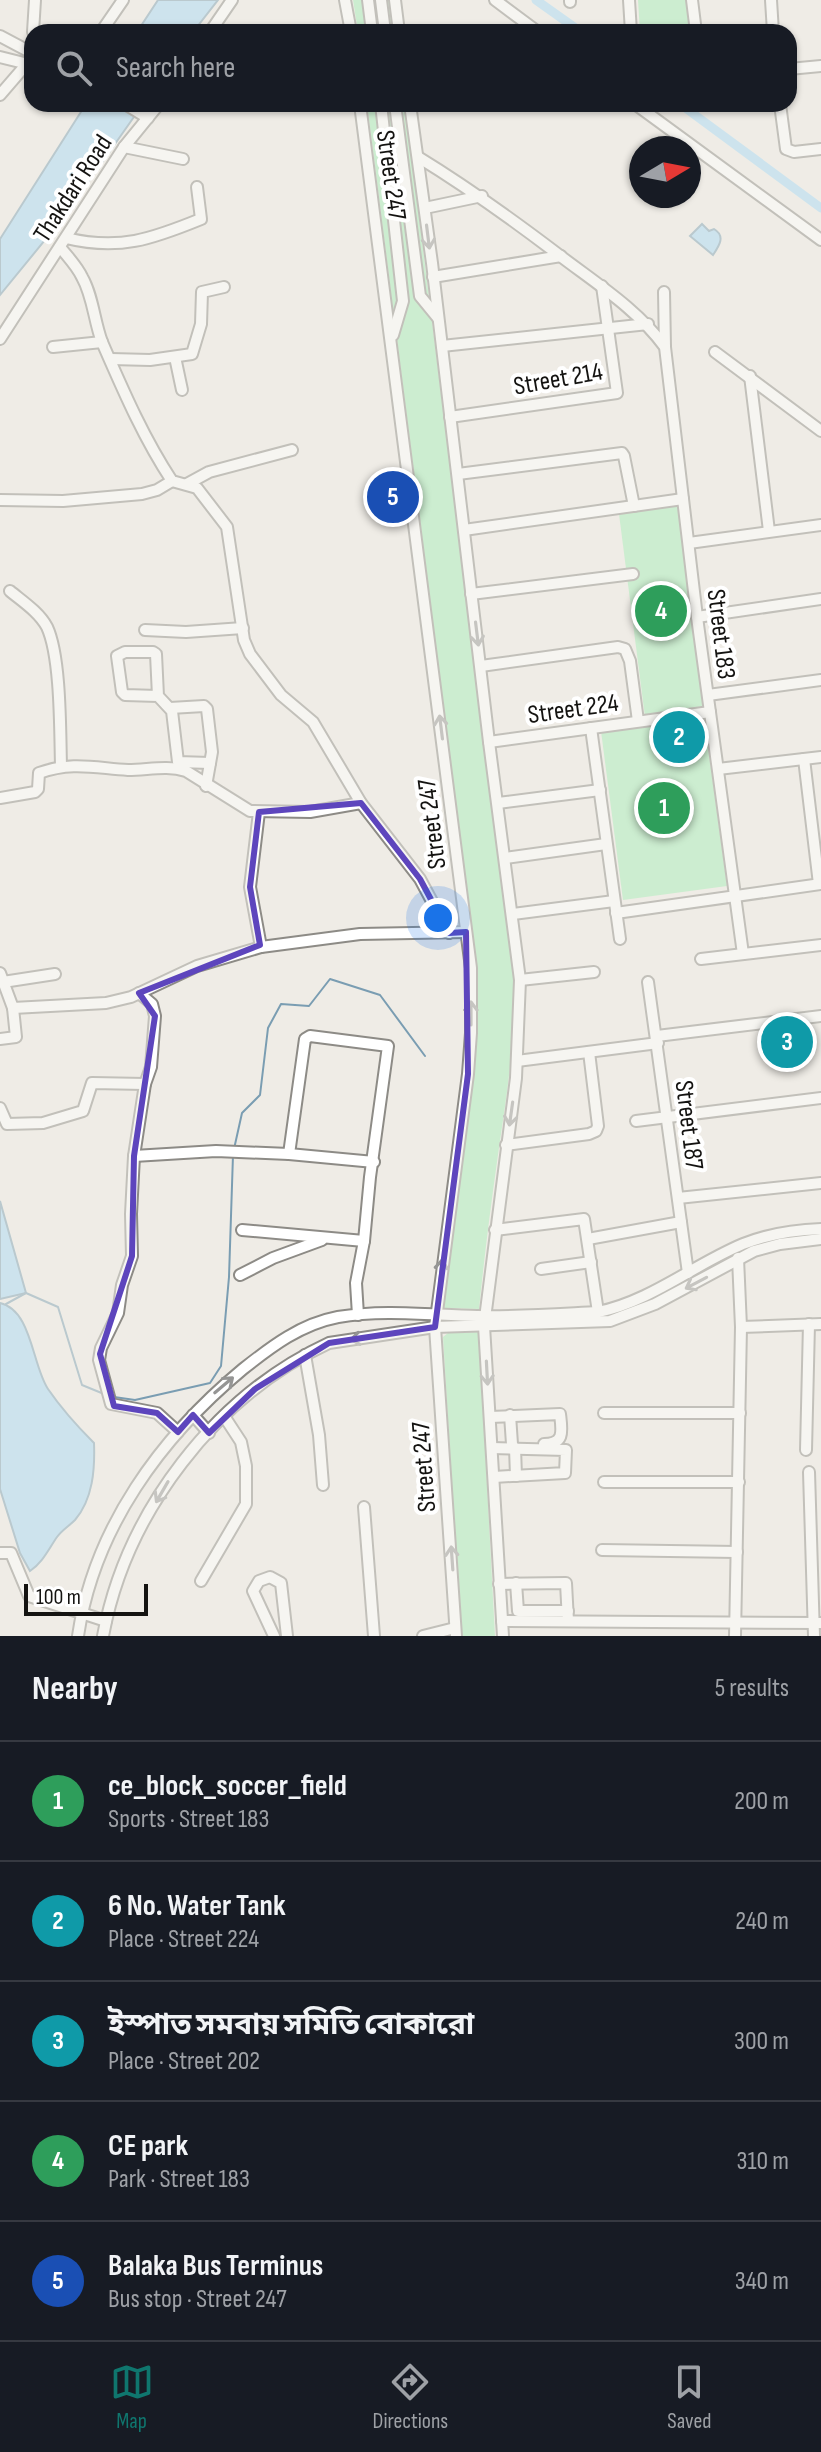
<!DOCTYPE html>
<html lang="en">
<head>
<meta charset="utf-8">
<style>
  body { margin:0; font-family:"Sofia Sans Condensed","Noto Sans Bengali",sans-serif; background:#242831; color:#f1f3f6 }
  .compass { position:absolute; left:629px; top:136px; width:72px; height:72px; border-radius:50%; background:#171b24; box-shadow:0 2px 6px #0004; rotate:80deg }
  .scale { position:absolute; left:24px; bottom:20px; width:124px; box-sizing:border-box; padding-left:8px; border:4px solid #141311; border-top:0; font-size:22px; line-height:28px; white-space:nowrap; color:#141311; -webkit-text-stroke:6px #fff; paint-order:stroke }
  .you { position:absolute; left:438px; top:918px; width:28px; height:28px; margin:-20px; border:6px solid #fff; border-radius:50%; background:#1a73e8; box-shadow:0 0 0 12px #1a73e833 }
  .badge { display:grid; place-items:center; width:52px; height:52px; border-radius:50%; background:#0f766e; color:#fff; font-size:26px; font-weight:700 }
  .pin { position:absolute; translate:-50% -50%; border:4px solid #fff; box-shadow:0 2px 8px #0006 }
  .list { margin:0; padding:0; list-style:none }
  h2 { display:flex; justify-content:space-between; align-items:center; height:104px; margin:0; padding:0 32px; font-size:34px }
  h2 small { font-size:26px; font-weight:400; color:#9ea1a6 }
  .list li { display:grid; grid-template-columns:52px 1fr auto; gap:24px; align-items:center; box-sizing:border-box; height:120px; padding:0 32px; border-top:2px solid #363941 }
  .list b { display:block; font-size:30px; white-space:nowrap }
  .list p { margin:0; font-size:26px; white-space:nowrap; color:#9ea1a6 }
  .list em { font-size:26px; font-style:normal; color:#9ea1a6 }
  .icon { flex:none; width:44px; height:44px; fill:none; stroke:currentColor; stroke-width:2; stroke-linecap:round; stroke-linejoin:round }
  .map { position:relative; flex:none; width:821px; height:1636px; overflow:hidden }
  .search { position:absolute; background:#171b24; box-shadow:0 2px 6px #0004; left:24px; right:24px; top:24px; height:88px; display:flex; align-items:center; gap:20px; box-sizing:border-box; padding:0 28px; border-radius:24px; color:#9ea1a6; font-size:30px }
  .sheet { height:704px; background:#171b24 }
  nav { display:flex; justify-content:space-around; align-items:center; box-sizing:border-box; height:112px; border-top:2px solid #363941; background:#171b24; font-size:22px; color:#9ea1a6 }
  nav a { display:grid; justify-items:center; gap:4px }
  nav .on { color:#0f766e }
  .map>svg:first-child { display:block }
  .green { fill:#a3edb5 }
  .water { fill:#a5d8f7; stroke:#7a9db2; stroke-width:2 }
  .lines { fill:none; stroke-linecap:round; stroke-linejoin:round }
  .stream { stroke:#7a9db2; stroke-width:2 }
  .canal { stroke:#a5d8f7; stroke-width:9 }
  .minor-casing { stroke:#8d8b86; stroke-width:14 }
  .minor { stroke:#fff; stroke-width:10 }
  .oneway { stroke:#959594 }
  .marked { fill:none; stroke:#5d45bd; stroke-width:6; stroke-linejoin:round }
  .labels { text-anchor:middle; stroke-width:8; stroke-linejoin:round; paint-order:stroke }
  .street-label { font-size:26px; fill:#141311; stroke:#fff }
</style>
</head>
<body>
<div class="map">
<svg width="821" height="1636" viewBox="0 0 821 1636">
  <rect width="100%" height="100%" fill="#efece6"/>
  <g class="green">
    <polygon points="353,0 389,0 394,32 358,32"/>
    <polygon points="638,0 690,0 692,32 640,32"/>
    <path d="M367 104H405L513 973C517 1039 506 1098 497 1162 490 1211 484 1260 479 1309L444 1308 455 1192 475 1050 474 946Z"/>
    <polygon points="678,506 703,708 645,717 619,514"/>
    <polygon points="704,717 727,886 623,900 601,731"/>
    <polygon points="479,1332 495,1636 461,1636 443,1337 448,1333"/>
  </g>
  <g class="water">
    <polygon points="158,0 218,0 193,32 137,32"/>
    <polygon points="86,104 143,104 63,218 0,295 0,239"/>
    <path d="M702 224 709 231 714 229C726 236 719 246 713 255L690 236Z"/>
    <polygon points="0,1201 26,1293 0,1299"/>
    <path d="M0 1303C32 1310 32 1365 48 1389 61 1408 77 1426 94 1443 95 1469 93 1499 75 1520 69 1526 62 1530 57 1537 48 1550 43 1562 30 1571L20 1553 0 1489Z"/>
  </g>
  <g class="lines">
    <g class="stream">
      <polyline points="234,1149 242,1113 260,1095 268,1028 281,1004 309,1006 330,979 380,995 425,1056"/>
      <polyline points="6,1304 26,1293 58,1307 82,1385 104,1394"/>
      <polyline points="114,1397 135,1400 210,1383 221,1366 229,1277 233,1155"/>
    </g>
    <g class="canal">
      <polyline points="536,0 581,32"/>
      <polyline points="680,104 821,208"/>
    </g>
    <g class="minor-casing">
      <g id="minor">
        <polyline points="345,0 351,32"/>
        <polyline points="368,0 372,32"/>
        <polyline points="381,0 385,32"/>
        <polyline points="395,0 399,32"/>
        <polyline points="495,0 538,32"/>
        <polyline points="570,0 570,2"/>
        <polyline points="629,0 631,32"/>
        <polyline points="692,0 696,32"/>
        <polyline points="771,0 773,32"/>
        <polyline points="33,32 35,0"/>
        <polyline points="101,32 123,0"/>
        <polyline points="210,32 232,0"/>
        <polyline points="0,36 32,53"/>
        <polyline points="0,57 28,64"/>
        <polyline points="789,69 821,66"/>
        <polyline points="0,95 31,59 32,52"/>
        <polyline points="125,104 148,118"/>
        <polyline points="360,104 471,968 471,1033 468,1074 435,1327 456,1636"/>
        <polyline points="381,104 403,301 393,335"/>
        <polyline points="395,104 420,296 438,318"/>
        <polyline points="410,104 432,263 489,742 520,980 516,1078 484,1326 503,1636"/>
        <polyline points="635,104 821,240"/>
        <polyline points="780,104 786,149 794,152 821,149"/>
        <polyline points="124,147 183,159"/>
        <path d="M418 157C467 187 513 220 559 255 597 284 637 309 665 347L697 617 743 954"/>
        <polyline points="425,208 482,196"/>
        <path d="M66 238C119 251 152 239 201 219L197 187"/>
        <path d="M60 247C67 256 77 266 82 277 93 296 94 321 102 342 123 390 143 437 172 481L197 488 227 527 244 640 250 654 281 695 313 722 361 803 420 879 449 933"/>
        <polyline points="433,277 561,256"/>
        <polyline points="664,292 665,347"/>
        <polyline points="0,339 124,147 159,104"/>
        <polyline points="442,346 648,324"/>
        <polyline points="53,347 102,342"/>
        <polyline points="715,352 821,431"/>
        <polyline points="175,357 182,390"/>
        <polyline points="111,359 150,360 192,354 201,324 202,292 224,287"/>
        <polyline points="750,376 769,531"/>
        <polyline points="450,417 617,393 602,286"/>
        <polyline points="458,474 622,453 624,456 634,506"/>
        <polyline points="187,484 209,472 292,450"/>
        <polyline points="0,500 63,501 142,494 157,490 172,481"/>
        <polyline points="464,530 683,499"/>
        <polyline points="689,543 821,525"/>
        <path d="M10 591C22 601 39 612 47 627 61 657 60 731 61 766"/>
        <polyline points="471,594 633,574"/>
        <polyline points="697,617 821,599"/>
        <polyline points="145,630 186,632 243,628"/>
        <polyline points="481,666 618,647 625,649 630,661 638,721"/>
        <polyline points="708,695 821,680"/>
        <polyline points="158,696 156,654 153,652 125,652 117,656 122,692 125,695 158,696 172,711 178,762 210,763"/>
        <polyline points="170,708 204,706 207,709 212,752 206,786"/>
        <polyline points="591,728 620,939"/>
        <polyline points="489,742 710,712"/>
        <polyline points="804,759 819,884"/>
        <polyline points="718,769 821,757"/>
        <path d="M0 798 35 792 38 789 39 773C72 761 95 768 128 770 148 770 167 765 186 771L250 811 310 812 361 803"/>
        <polyline points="498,803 600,790"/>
        <polyline points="259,812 250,887 261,947"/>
        <polyline points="505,858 606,844"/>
        <polyline points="616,913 821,884"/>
        <polyline points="513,914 614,901"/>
        <polyline points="701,959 821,945"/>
        <polyline points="0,973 13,1008 106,1003 131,997 197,966 261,947 360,934 466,932"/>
        <polyline points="520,980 594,972"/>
        <polyline points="3,982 55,974"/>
        <polyline points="648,982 688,1273"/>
        <polyline points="139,993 152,1004 155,1016 151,1067 145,1084 134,1156 131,1214 132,1256 122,1285 118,1313 101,1348 99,1360 111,1404 157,1413 178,1432"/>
        <polyline points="657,1036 821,1016"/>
        <polyline points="0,1039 16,1037 13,1008"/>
        <polyline points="517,1061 658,1043"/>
        <polyline points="0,1108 7,1124 43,1123 83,1111 92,1083 145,1084"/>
        <polyline points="636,1121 821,1098"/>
        <polyline points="506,1145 589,1134 596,1131 598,1126 589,1052"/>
        <polyline points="289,1154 305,1039 310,1036 388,1046 370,1177 364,1241 356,1283 358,1315"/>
        <polyline points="134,1156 216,1151 289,1154 374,1162"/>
        <polyline points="678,1198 821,1183"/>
        <polyline points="242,1230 364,1241"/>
        <polyline points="495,1230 584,1219 598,1312"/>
        <polyline points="588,1239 681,1222"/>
        <polyline points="541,1269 591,1262"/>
        <polyline points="240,1275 273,1258 322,1240"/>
        <polyline points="741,1327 821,1324"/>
        <polyline points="305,1355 319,1435 323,1485"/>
        <polyline points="604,1413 740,1413"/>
        <polyline points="193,1415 209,1433"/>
        <polyline points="510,1415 512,1444"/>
        <path d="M490 1417 560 1414C562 1431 565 1444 544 1444"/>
        <polyline points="492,1448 566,1450 565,1473 494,1477"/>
        <polyline points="515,1448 516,1476"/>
        <polyline points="806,1450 809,1324"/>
        <polyline points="809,1472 814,1636"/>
        <polyline points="604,1482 739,1482"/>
        <polyline points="364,1507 374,1636"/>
        <polyline points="602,1550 737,1552"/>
        <polyline points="0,1553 11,1553 29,1596 106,1621"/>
        <polyline points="201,1581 246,1504 246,1466 241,1442 224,1416"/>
        <polyline points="516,1583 518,1611 568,1611"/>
        <polyline points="499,1584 566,1583 568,1621"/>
        <polyline points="502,1621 821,1623"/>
        <path d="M78 1636C94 1528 161 1437 243 1369 272 1346 301 1324 338 1317 384 1309 430 1315 477 1316 517 1317 558 1314 598 1312 651 1301 693 1265 743 1244 768 1234 794 1230 821 1229"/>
        <path d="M103 1636C126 1512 215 1396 329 1343L435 1327 610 1321 655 1304 754 1251 780 1244 821 1239"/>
        <polyline points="274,1636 253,1591 259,1581 270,1577 281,1583 287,1636"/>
        <polyline points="423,1636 455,1628"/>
        <polyline points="735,1636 741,1327 738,1258"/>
      </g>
    </g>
    <use href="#minor" class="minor"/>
  </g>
  <defs><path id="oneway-shaft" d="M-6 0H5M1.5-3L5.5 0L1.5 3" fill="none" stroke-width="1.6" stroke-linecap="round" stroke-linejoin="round" transform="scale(2)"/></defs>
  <g class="oneway">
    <use href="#oneway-shaft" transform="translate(428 237) rotate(83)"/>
    <use href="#oneway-shaft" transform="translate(477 634) rotate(83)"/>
    <use href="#oneway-shaft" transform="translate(441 727) rotate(-97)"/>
    <use href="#oneway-shaft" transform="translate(471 1013) rotate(-90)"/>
    <use href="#oneway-shaft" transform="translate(511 1114) rotate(98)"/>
    <use href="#oneway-shaft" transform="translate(441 1271) rotate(-84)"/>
    <use href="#oneway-shaft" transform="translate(696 1283) rotate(152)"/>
    <use href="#oneway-shaft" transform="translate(362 1338) rotate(172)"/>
    <use href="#oneway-shaft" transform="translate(487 1373) rotate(87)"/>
    <use href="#oneway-shaft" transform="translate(224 1385) rotate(-40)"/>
    <use href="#oneway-shaft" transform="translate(162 1492) rotate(120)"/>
    <use href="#oneway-shaft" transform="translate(452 1558) rotate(-94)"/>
  </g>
  <path d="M0 0H821V1636H0ZM361 803 420 879 449 933 466 932 468 1074 435 1327 329 1343 255 1389 209 1433 193 1415 178 1432 157 1413 114 1406 100 1354 132 1256 134 1156 155 1016 139 993 260 945 250 887 259 812Z" fill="#efece6" fill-opacity=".55" fill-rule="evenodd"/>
  <path class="marked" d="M361 803 420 879 449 933 466 932 468 1074 435 1327 329 1343 255 1389 209 1433 193 1415 178 1432 157 1413 114 1406 100 1354 132 1256 134 1156 155 1016 139 993 260 945 250 887 259 812Z"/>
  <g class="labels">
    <g class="street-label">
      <text transform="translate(392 175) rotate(82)" y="9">Street 247</text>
      <text transform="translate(72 188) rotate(-57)" y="9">Thakdari Road</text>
      <text transform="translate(558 378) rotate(-10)" y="9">Street 214</text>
      <text transform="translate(722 634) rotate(83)" y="9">Street 183</text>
      <text transform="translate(573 708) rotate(-8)" y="9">Street 224</text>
      <text transform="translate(431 824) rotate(-97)" y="9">Street 247</text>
      <text transform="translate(690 1125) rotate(83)" y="9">Street 187</text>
      <text transform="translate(423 1467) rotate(-94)" y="9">Street 247</text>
    </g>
  </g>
</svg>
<svg class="compass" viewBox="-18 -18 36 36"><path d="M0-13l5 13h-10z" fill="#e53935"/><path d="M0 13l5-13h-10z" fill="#9ea1a6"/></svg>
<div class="scale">100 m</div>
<div class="you"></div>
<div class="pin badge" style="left:664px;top:808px;background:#2e9e5b">1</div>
<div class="pin badge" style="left:679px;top:737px;background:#0f9aa8">2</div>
<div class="pin badge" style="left:787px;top:1042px;background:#0f9aa8">3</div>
<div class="pin badge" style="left:661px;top:611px;background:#2e9e5b">4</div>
<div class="pin badge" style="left:393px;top:497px;background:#1a4fb4">5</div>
<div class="search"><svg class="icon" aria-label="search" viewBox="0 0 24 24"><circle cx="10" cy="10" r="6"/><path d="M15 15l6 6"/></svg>Search here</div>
</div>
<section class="sheet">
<h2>Nearby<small>5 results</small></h2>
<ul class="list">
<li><span class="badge" style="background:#2e9e5b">1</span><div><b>ce_block_soccer_field</b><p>Sports · Street 183</p></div><em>200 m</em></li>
<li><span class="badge" style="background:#0f9aa8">2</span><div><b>6 No. Water Tank</b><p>Place · Street 224</p></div><em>240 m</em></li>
<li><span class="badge" style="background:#0f9aa8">3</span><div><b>ইস্পাত সমবায় সমিতি বোকারো</b><p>Place · Street 202</p></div><em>300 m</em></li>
<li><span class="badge" style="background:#2e9e5b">4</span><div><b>CE park</b><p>Park · Street 183</p></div><em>310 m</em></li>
<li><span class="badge" style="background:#1a4fb4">5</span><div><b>Balaka Bus Terminus</b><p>Bus stop · Street 247</p></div><em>340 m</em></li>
</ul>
</section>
<nav>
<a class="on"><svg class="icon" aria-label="map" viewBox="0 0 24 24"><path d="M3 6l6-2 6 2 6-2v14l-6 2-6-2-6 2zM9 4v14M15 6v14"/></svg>Map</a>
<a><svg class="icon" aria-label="directions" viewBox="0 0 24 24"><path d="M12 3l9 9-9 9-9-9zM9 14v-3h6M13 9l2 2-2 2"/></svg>Directions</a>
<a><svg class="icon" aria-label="saved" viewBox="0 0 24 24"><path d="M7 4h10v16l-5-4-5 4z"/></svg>Saved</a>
</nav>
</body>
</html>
